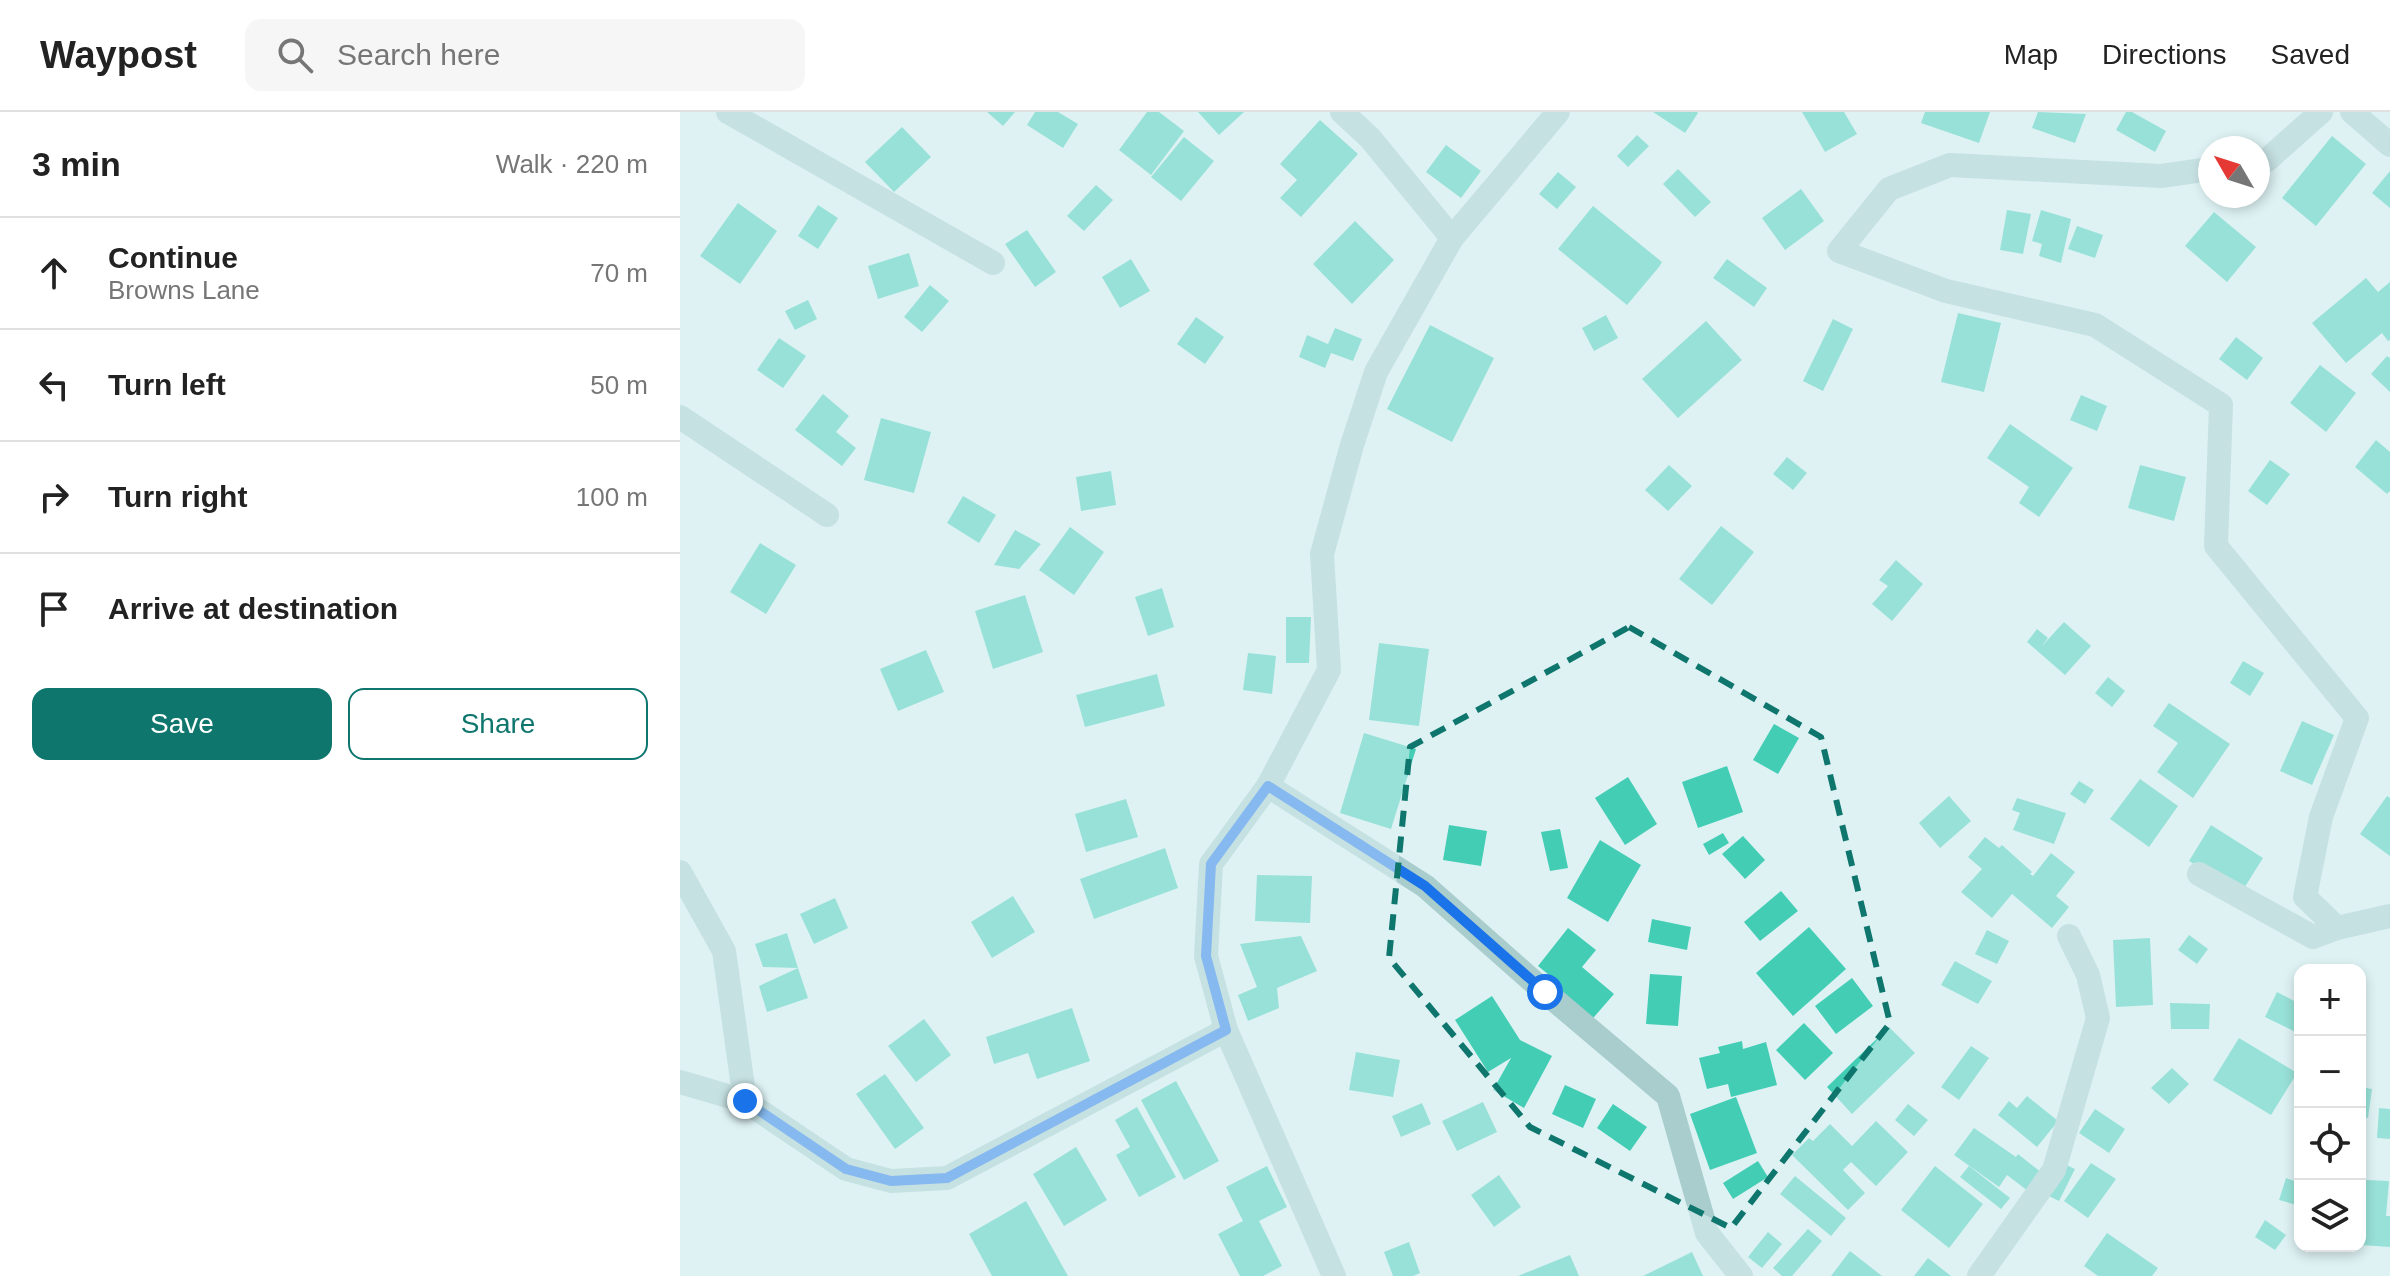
<!DOCTYPE html>
<html lang="en">
<head>
<meta charset="utf-8">
<style>
  body { margin:0; font-family:Arial,sans-serif; background:#f6f6f6; color:#222 }
  .controls { position:absolute; right:24px; bottom:24px; display:grid; overflow:hidden; border-radius:16px; box-shadow:0 4px 12px #0003 }
  .controls button { width:72px; height:72px; display:grid; place-items:center; padding:0; border:0; border-bottom:2px solid #e0e0e0; background:#fff; color:#222; font:40px sans-serif }
  .compass { position:absolute; left:1518px; top:24px; width:72px; height:72px; border-radius:50%; background:#fff; box-shadow:0 4px 12px #0003; rotate:309deg }
  .stop { position:absolute; width:24px; height:24px; margin:-18px; border:6px solid #1a73e8; border-radius:50%; background:#fff }
  .stop.end { background:#1a73e8; border-color:#fff; box-shadow:0 2px 8px #0008 }
  .list { margin:0; padding:0; list-style:none }
  h2 { display:flex; justify-content:space-between; align-items:center; height:104px; margin:0; padding:0 32px; font-size:34px }
  h2 small { font-size:26px; font-weight:400; color:#767676 }
  .list li { display:grid; grid-template-columns:52px 1fr auto; gap:24px; align-items:center; box-sizing:border-box; height:112px; padding:0 32px; border-top:2px solid #e0e0e0 }
  .list b { display:block; font-size:30px; white-space:nowrap }
  .list p { margin:0; font-size:26px; white-space:nowrap; color:#767676 }
  .list em { font-size:26px; font-style:normal; color:#767676 }
  .actions { display:flex; gap:16px; padding:24px 32px }
  .actions a { flex:1; padding:18px 0; border:2px solid #0f766e; border-radius:16px; text-align:center; font-size:28px; color:#0f766e }
  .actions .main { background:#0f766e; color:#fff }
  .icon { flex:none; width:44px; height:44px; fill:none; stroke:currentColor; stroke-width:2; stroke-linecap:round; stroke-linejoin:round }
  .map { position:relative; flex:none; width:1710px; height:1164px; overflow:hidden }
  header { display:flex; align-items:center; gap:48px; box-sizing:border-box; height:112px; padding:0 40px; background:#fff; border-bottom:2px solid #e0e0e0 }
  header strong { font-size:38px }
  nav { display:flex; gap:44px; margin-inline-start:auto; font-size:28px }
  .search { width:560px; height:72px; background:#f6f6f6; display:flex; align-items:center; gap:20px; box-sizing:border-box; padding:0 28px; border-radius:16px; color:#767676; font-size:30px }
  main { display:flex }
  aside { flex:1; background:#fff }
  .map>svg:first-child { display:block }
  .building { fill:#43cdb5 }
  .lines { fill:none; stroke-linecap:round; stroke-linejoin:round }
  .minor { stroke:#a9cccd; stroke-width:24 }
  .route { stroke:#1a73e8; stroke-width:10 }
  .marked { fill:none; stroke:#0f766e; stroke-width:6; stroke-dasharray:16 10; stroke-linejoin:round }
</style>
</head>
<body>
<header>
<strong>Waypost</strong>
<div class="search"><svg class="icon" aria-label="search" viewBox="0 0 24 24"><circle cx="10" cy="10" r="6"/><path d="M15 15l6 6"/></svg>Search here</div>
<nav><a>Map</a><a>Directions</a><a>Saved</a></nav>
</header>
<main>
<aside>
<h2>3 min<small>Walk · 220 m</small></h2>
<ul class="list">
<li><svg class="icon" aria-label="ahead" viewBox="0 0 24 24"><path d="M12 20V5M6 11l6-6 6 6"/></svg><div><b>Continue</b><p>Browns Lane</p></div><em>70 m</em></li>
<li><svg class="icon" aria-label="left" viewBox="0 0 24 24"><path d="M17 20v-9H6M10 6l-5 5 5 5"/></svg><div><b>Turn left</b></div><em>50 m</em></li>
<li><svg class="icon" aria-label="right" viewBox="0 0 24 24"><path d="M7 20v-9h11M14 6l5 5-5 5"/></svg><div><b>Turn right</b></div><em>100 m</em></li>
<li><svg class="icon" aria-label="arrive" viewBox="0 0 24 24"><path d="M6 21V4h12l-3 4 3 4H6"/></svg><div><b>Arrive at destination</b></div></li>
</ul>
<div class="actions"><a class="main">Save</a><a>Share</a></div>
</aside>
<div class="map">
<svg width="1710" height="1164" viewBox="0 0 1710 1164">
  <rect width="100%" height="100%" fill="#def2f4"/>
  <g class="building">
    <polygon points="307,0 335,0 323,14"/>
    <polygon points="355,0 378,0 398,12 383,36 347,13"/>
    <polygon points="467,0 479,0 504,19 471,63 439,38"/>
    <polygon points="518,0 564,0 539,23"/>
    <polygon points="973,0 1017,0 1018,1 1005,21"/>
    <polygon points="1122,0 1164,0 1177,22 1145,40"/>
    <polygon points="1245,0 1310,0 1299,31 1241,11"/>
    <polygon points="1358,0 1406,2 1395,31 1352,16"/>
    <polygon points="1446,0 1452,0 1486,19 1475,40 1436,18"/>
    <polygon points="640,8 678,42 621,105 600,86 617,68 600,52"/>
    <polygon points="222,15 251,45 214,80 185,50"/>
    <polygon points="957,23 969,34 948,55 937,44"/>
    <polygon points="1652,24 1686,52 1636,114 1602,86"/>
    <polygon points="504,25 534,49 501,89 471,65"/>
    <polygon points="766,33 801,59 781,86 746,60"/>
    <polygon points="998,57 1031,90 1015,105 983,72"/>
    <polygon points="1710,59 1710,96 1692,81"/>
    <polygon points="878,60 896,75 877,97 859,82"/>
    <polygon points="416,73 433,88 404,119 387,104"/>
    <polygon points="1121,77 1144,109 1105,138 1082,106"/>
    <polygon points="58,91 97,119 60,172 20,144"/>
    <polygon points="138,93 158,106 138,137 118,124"/>
    <polygon points="913,94 982,150 979,155 947,193 878,137"/>
    <polygon points="1327,98 1351,102 1343,142 1320,138"/>
    <polygon points="1361,98 1391,107 1381,151 1359,144 1362,132 1352,129"/>
    <polygon points="1534,100 1576,135 1547,170 1505,134"/>
    <polygon points="675,109 714,148 672,192 633,152"/>
    <polygon points="1397,114 1423,123 1415,146 1388,137"/>
    <polygon points="347,118 376,160 355,175 325,132"/>
    <polygon points="229,141 239,174 198,187 188,154"/>
    <polygon points="451,147 470,179 440,196 422,165"/>
    <polygon points="1047,147 1087,176 1074,195 1033,166"/>
    <polygon points="1686,166 1698,180 1710,170 1710,228 1708,229 1702,221 1666,251 1632,211"/>
    <polygon points="250,173 269,189 242,220 224,205"/>
    <polygon points="128,188 137,207 115,218 105,199"/>
    <polygon points="1278,201 1321,211 1304,280 1261,270"/>
    <polygon points="926,203 938,226 914,239 902,216"/>
    <polygon points="516,205 544,225 525,252 497,232"/>
    <polygon points="1153,207 1173,217 1143,279 1123,269"/>
    <polygon points="1026,209 1062,248 998,306 962,267"/>
    <polygon points="750,213 814,246 772,330 707,297"/>
    <polygon points="655,216 682,227 673,249 651,241 645,256 619,245 627,223 648,232"/>
    <polygon points="1556,225 1583,246 1567,268 1539,247"/>
    <polygon points="99,226 126,244 103,276 77,258"/>
    <polygon points="1707,244 1710,246 1710,280 1691,262"/>
    <polygon points="1640,253 1676,281 1646,320 1610,291"/>
    <polygon points="143,282 169,304 156,320 176,336 162,354 115,318"/>
    <polygon points="1401,283 1427,294 1417,319 1390,308"/>
    <polygon points="201,306 251,320 234,381 184,368"/>
    <polygon points="1330,312 1393,356 1359,405 1339,391 1349,375 1307,346"/>
    <polygon points="1696,328 1710,340 1710,379 1707,382 1675,355"/>
    <polygon points="1107,345 1127,361 1113,378 1093,362"/>
    <polygon points="1590,348 1610,362 1587,393 1568,379"/>
    <polygon points="989,353 1012,374 988,399 965,378"/>
    <polygon points="1460,353 1506,365 1494,409 1448,396"/>
    <polygon points="431,359 436,393 401,399 396,365"/>
    <polygon points="283,384 316,403 299,431 267,411"/>
    <polygon points="1041,414 1074,440 1032,493 999,467"/>
    <polygon points="390,415 424,440 394,483 359,458"/>
    <polygon points="335,418 361,432 339,457 314,453"/>
    <polygon points="80,431 116,453 86,502 50,480"/>
    <polygon points="1216,448 1243,472 1212,509 1192,492 1208,474 1199,468"/>
    <polygon points="482,476 494,515 468,524 455,485"/>
    <polygon points="345,483 363,540 313,557 295,499"/>
    <polygon points="606,505 631,505 629,551 606,551"/>
    <polygon points="1384,510 1411,534 1385,563 1347,530 1357,517 1368,526 1361,535"/>
    <polygon points="699,531 749,537 739,614 689,608"/>
    <polygon points="246,538 264,580 218,599 200,557"/>
    <polygon points="568,541 596,544 592,582 563,578"/>
    <polygon points="1563,549 1584,561 1570,584 1550,571"/>
    <polygon points="477,562 485,594 405,615 396,583"/>
    <polygon points="1428,565 1445,579 1432,595 1415,581"/>
    <polygon points="1489,591 1550,632 1513,686 1477,660 1498,631 1473,614"/>
    <polygon points="1622,609 1654,623 1632,673 1600,659"/>
    <polygon points="1094,612 1119,626 1098,662 1073,648"/>
    <polygon points="684,621 736,637 711,717 660,701"/>
    <polygon points="1047,654 1063,700 1018,716 1002,670"/>
    <polygon points="948,665 977,712 945,733 915,686"/>
    <polygon points="1460,667 1498,694 1469,735 1430,707"/>
    <polygon points="1399,669 1414,678 1405,692 1390,682"/>
    <polygon points="1269,684 1291,709 1260,736 1239,711"/>
    <polygon points="1707,684 1710,686 1710,744 1680,722"/>
    <polygon points="1337,686 1386,701 1374,732 1333,718 1340,701 1332,698"/>
    <polygon points="446,687 458,725 406,740 395,702"/>
    <polygon points="769,713 807,719 801,754 763,748"/>
    <polygon points="1531,713 1583,746 1561,781 1509,749"/>
    <polygon points="880,717 888,756 870,759 861,720"/>
    <polygon points="1043,721 1049,731 1029,743 1023,732"/>
    <polygon points="1063,724 1085,748 1065,767 1042,742"/>
    <polygon points="1305,725 1319,736 1322,733 1352,760 1350,762 1353,764 1371,741 1395,760 1376,784 1389,795 1372,816 1332,782 1312,806 1281,780 1302,757 1288,745"/>
    <polygon points="920,728 961,753 928,810 887,786"/>
    <polygon points="485,736 498,776 414,807 400,767"/>
    <polygon points="577,763 632,764 630,811 575,809"/>
    <polygon points="1101,779 1118,799 1080,829 1064,810"/>
    <polygon points="333,784 355,820 312,846 291,810"/>
    <polygon points="155,786 168,816 134,832 120,802"/>
    <polygon points="972,807 1011,815 1007,838 968,830"/>
    <polygon points="1129,815 1166,857 1113,904 1076,861"/>
    <polygon points="888,816 916,838 902,855 934,882 908,912 871,882 880,872 858,854"/>
    <polygon points="1307,818 1329,829 1317,852 1295,842"/>
    <polygon points="107,821 118,856 83,855 75,832"/>
    <polygon points="1509,823 1528,837 1517,852 1498,838"/>
    <polygon points="621,824 637,859 597,876 599,896 568,909 558,883 577,875 560,832"/>
    <polygon points="1470,826 1473,893 1436,895 1433,828"/>
    <polygon points="1275,849 1312,869 1298,892 1261,873"/>
    <polygon points="118,856 128,886 87,900 79,874"/>
    <polygon points="970,862 1002,864 998,914 966,912"/>
    <polygon points="1172,866 1193,894 1156,922 1135,894"/>
    <polygon points="1597,880 1620,892 1620,922 1585,905"/>
    <polygon points="812,884 840,928 872,944 844,996 813,978 831,946 808,960 775,908"/>
    <polygon points="1490,891 1530,892 1529,917 1491,917"/>
    <polygon points="392,896 410,949 357,967 348,941 314,952 306,925"/>
    <polygon points="244,907 271,943 236,970 208,934"/>
    <polygon points="1124,911 1153,941 1125,968 1096,938"/>
    <polygon points="1209,915 1235,941 1172,1002 1147,975"/>
    <polygon points="1559,926 1617,961 1591,1003 1533,968"/>
    <polygon points="1062,929 1063,937 1086,930 1097,973 1051,985 1048,972 1027,977 1019,946 1040,941 1038,935"/>
    <polygon points="1291,934 1309,946 1279,988 1261,975"/>
    <polygon points="676,940 720,948 713,985 669,978"/>
    <polygon points="1492,956 1509,972 1489,992 1471,976"/>
    <polygon points="205,962 244,1016 215,1037 176,982"/>
    <polygon points="496,969 539,1049 504,1068 461,988"/>
    <polygon points="885,973 916,987 903,1016 872,1002"/>
    <polygon points="1680,975 1692,977 1688,1006 1680,1005"/>
    <polygon points="1347,984 1378,1009 1357,1035 1318,1003 1329,989 1337,996"/>
    <polygon points="1056,985 1077,1041 1030,1058 1010,1002"/>
    <polygon points="803,990 817,1020 777,1039 762,1009"/>
    <polygon points="742,991 751,1012 721,1025 712,1004"/>
    <polygon points="933,992 967,1015 950,1039 917,1016"/>
    <polygon points="1228,992 1248,1008 1234,1024 1215,1008"/>
    <polygon points="457,995 496,1065 459,1085 436,1043 450,1035 435,1008"/>
    <polygon points="1699,996 1710,997 1710,1027 1697,1026"/>
    <polygon points="1415,997 1445,1017 1429,1041 1399,1021"/>
    <polygon points="1196,1009 1228,1040 1196,1074 1171,1050 1163,1058 1185,1081 1168,1098 1112,1043 1129,1026 1133,1029 1150,1012 1172,1034"/>
    <polygon points="1294,1016 1336,1045 1338,1042 1362,1061 1348,1079 1327,1063 1319,1075 1274,1043"/>
    <polygon points="396,1035 427,1088 384,1114 353,1062"/>
    <polygon points="1078,1049 1088,1065 1053,1087 1043,1071"/>
    <polygon points="1380,1050 1395,1057 1379,1089 1365,1082"/>
    <polygon points="1411,1051 1436,1067 1408,1106 1384,1089"/>
    <polygon points="587,1054 607,1095 579,1109 602,1154 583,1164 560,1164 538,1122 563,1109 546,1075"/>
    <polygon points="1255,1054 1303,1092 1269,1136 1221,1098"/>
    <polygon points="1289,1054 1330,1086 1321,1097 1280,1065"/>
    <polygon points="819,1063 841,1095 814,1115 791,1083"/>
    <polygon points="1115,1064 1166,1106 1151,1124 1100,1082"/>
    <polygon points="1606,1066 1620,1071 1620,1094 1599,1088"/>
    <polygon points="1686,1068 1709,1069 1706,1104 1710,1104 1710,1135 1681,1133"/>
    <polygon points="346,1089 388,1164 312,1164 289,1122"/>
    <polygon points="1585,1108 1606,1123 1595,1138 1575,1125"/>
    <polygon points="1128,1117 1142,1129 1112,1164 1102,1164 1093,1156"/>
    <polygon points="1088,1120 1102,1132 1082,1156 1068,1145"/>
    <polygon points="1427,1121 1478,1156 1472,1164 1418,1164 1404,1154"/>
    <polygon points="729,1130 740,1161 733,1164 713,1164 704,1140"/>
    <polygon points="1170,1139 1202,1164 1151,1164"/>
    <polygon points="1012,1140 1023,1164 963,1164"/>
    <polygon points="890,1143 899,1164 838,1164"/>
    <polygon points="1248,1146 1271,1164 1234,1164"/>
  </g>
  <g class="lines">
    <g class="minor">
      <polyline points="48,0 313,151"/>
      <polyline points="662,0 690,26 772,126"/>
      <polyline points="1672,0 1710,33"/>
      <polyline points="1578,49 1587,48 1641,0"/>
      <polyline points="1530,57 1481,64 1270,53 1209,77 1159,139 1266,179 1415,213 1541,293 1536,434 1677,606 1641,705 1625,785 1657,816"/>
      <polyline points="0,305 147,403"/>
      <polyline points="588,674 745,774 865,880 988,984 1027,1121 1061,1164"/>
      <polyline points="0,760 44,839 65,989"/>
      <polyline points="1519,762 1633,825 1657,816 1710,804"/>
      <polyline points="0,970 65,989 166,1057 211,1069 267,1066 546,918"/>
      <polyline points="654,1164 546,918 526,844 531,752 588,674 649,558 642,442 672,333 696,260 772,126 878,0"/>
      <polyline points="1299,1164 1374,1058 1418,906 1408,863 1389,824"/>
    </g>
  </g>
  <g class="lines">
    <polyline class="route" points="65,989 166,1057 211,1069 267,1066 546,918 526,844 531,752 588,674 745,774 865,880"/>
  </g>
  <path d="M0 0H1710V1164H0ZM949 515 1141 625 1210 911 1051 1116 850 1015 709 846 730 635Z" fill="#def2f4" fill-opacity=".55" fill-rule="evenodd"/>
  <path class="marked" d="M949 515 1141 625 1210 911 1051 1116 850 1015 709 846 730 635Z"/>
</svg>
<div class="controls">
<button>+</button>
<button>−</button>
<button><svg class="icon" aria-label="locate" viewBox="0 0 24 24"><circle cx="12" cy="12" r="6"/><path d="M12 2v4M12 18v4M2 12h4M18 12h4"/></svg></button>
<button><svg class="icon" aria-label="layers" viewBox="0 0 24 24"><path d="M12 4l9 5-9 5-9-5zM3 14l9 5 9-5"/></svg></button>
</div>
<svg class="compass" viewBox="-18 -18 36 36"><path d="M0-13l5 13h-10z" fill="#e53935"/><path d="M0 13l5-13h-10z" fill="#767676"/></svg>
<div class="stop" style="left:865px;top:880px"></div>
<div class="stop end" style="left:65px;top:989px"></div>
</div>
</main>
</body>
</html>
